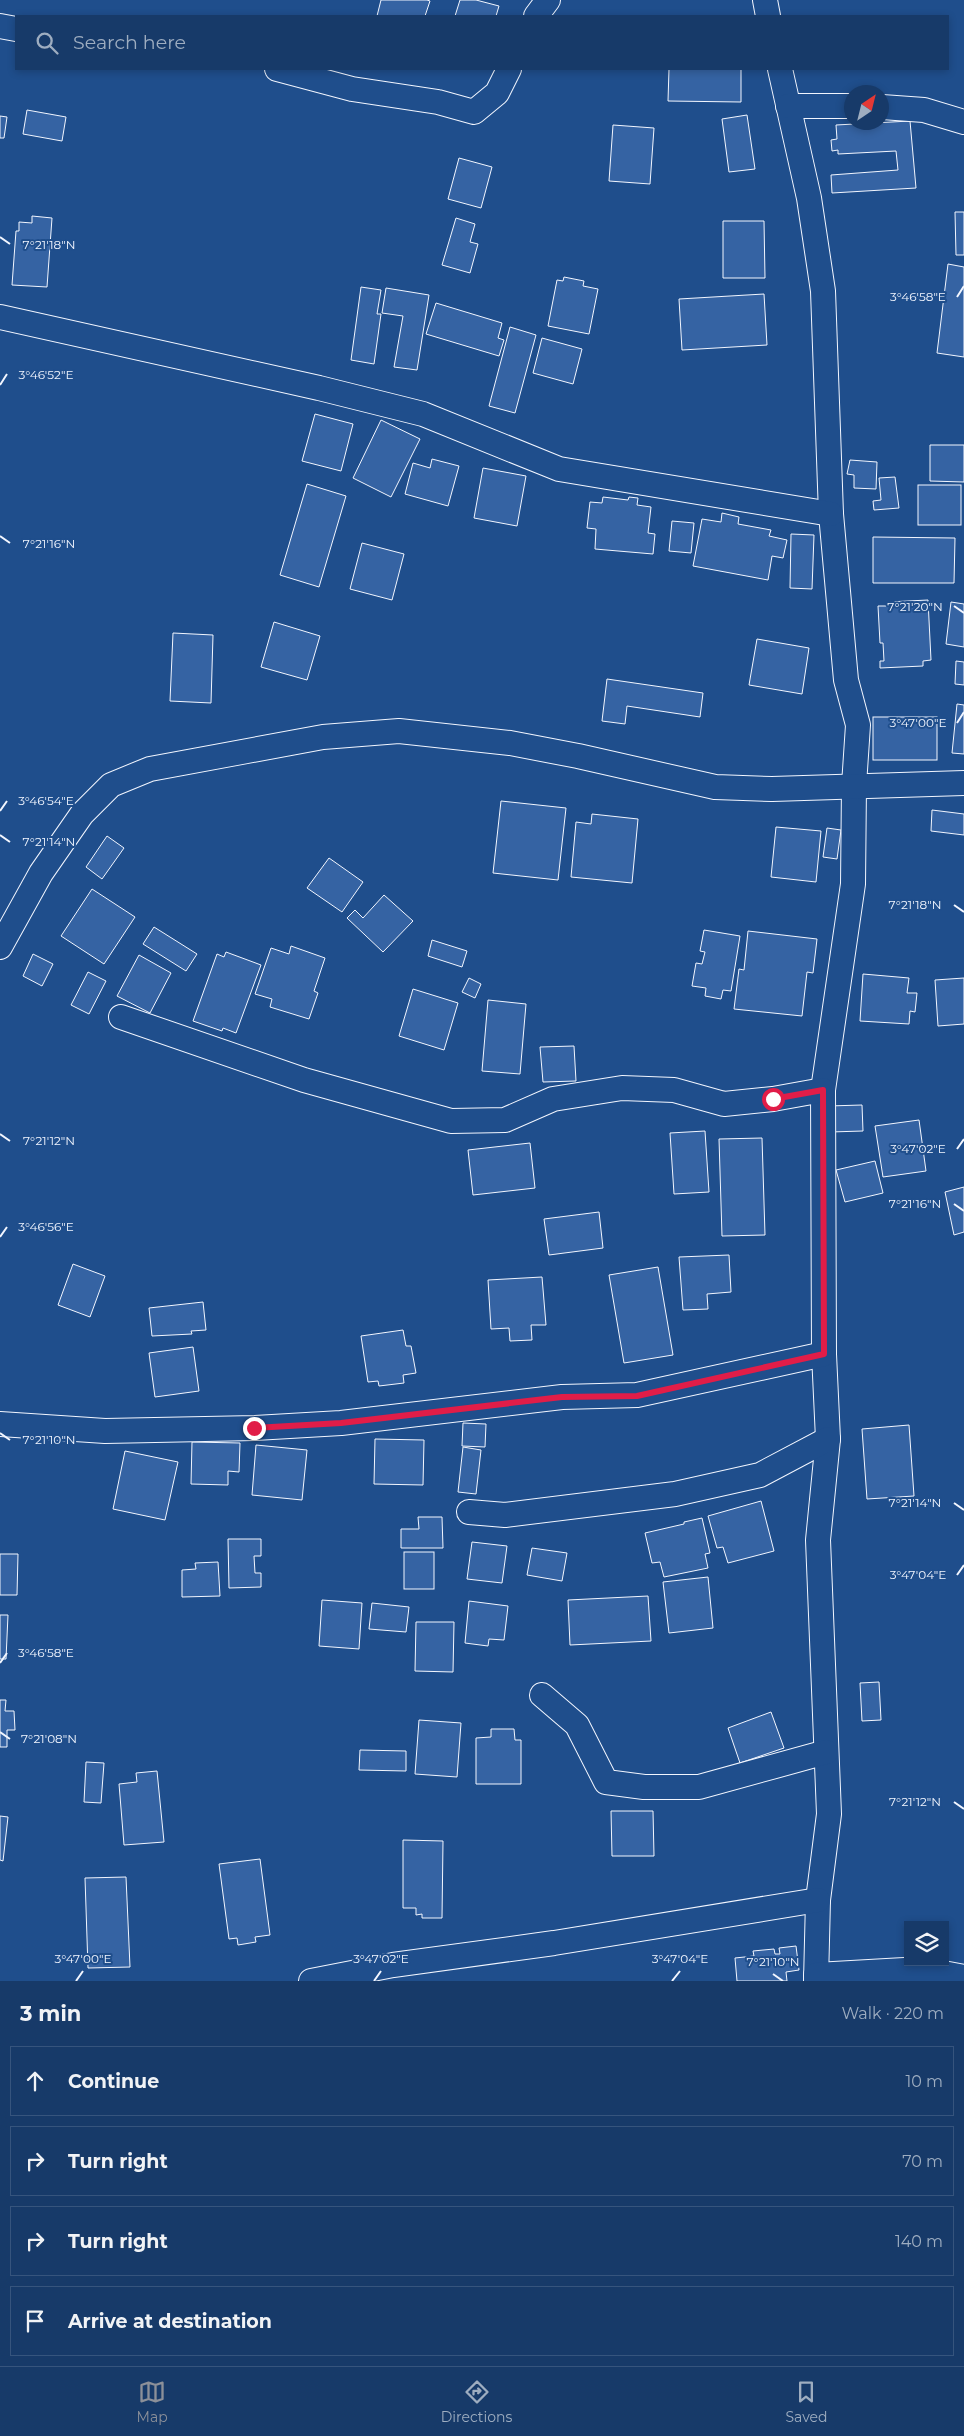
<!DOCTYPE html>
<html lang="en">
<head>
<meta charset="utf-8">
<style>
  body { margin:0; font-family:Montserrat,sans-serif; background:#244571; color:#f1f3f6 }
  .controls { position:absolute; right:15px; bottom:15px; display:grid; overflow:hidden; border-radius:0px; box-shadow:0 2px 8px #0003 }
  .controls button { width:45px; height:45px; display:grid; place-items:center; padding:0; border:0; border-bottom:1px solid #36547d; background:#173a69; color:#f1f3f6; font:25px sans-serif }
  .compass { position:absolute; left:844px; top:85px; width:45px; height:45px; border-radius:50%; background:#173a69; box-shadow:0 2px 8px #0003; rotate:35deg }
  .stop { position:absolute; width:15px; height:15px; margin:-11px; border:4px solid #e11d48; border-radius:50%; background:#fff }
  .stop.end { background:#e11d48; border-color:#fff; box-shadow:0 1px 5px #0008 }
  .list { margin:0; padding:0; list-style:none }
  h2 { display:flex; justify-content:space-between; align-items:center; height:65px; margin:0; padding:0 20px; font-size:21px }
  h2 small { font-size:16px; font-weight:400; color:#9eadc0 }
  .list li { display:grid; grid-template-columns:32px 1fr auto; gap:15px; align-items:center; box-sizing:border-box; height:70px; margin:0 10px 10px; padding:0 10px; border:1px solid #36547d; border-radius:0px }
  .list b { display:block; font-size:19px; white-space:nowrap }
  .list em { font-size:16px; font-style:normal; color:#9eadc0 }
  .icon { flex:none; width:28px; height:28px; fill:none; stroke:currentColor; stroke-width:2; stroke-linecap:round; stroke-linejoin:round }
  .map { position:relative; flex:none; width:964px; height:1981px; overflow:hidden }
  .search { position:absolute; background:#173a69; box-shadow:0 2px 8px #0003; left:15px; right:15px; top:15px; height:55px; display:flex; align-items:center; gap:12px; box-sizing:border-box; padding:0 18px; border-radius:0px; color:#9eadc0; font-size:19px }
  .sheet { height:385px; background:#173a69 }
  nav { display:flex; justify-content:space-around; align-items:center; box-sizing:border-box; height:70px; border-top:1px solid #36547d; background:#173a69; font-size:14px; color:#9eadc0 }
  nav a { display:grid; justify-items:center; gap:2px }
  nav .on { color:#8c9099 }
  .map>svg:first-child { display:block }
  .building { fill:#3563a3; stroke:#f2f6ff }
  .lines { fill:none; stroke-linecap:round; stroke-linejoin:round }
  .minor-casing { stroke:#f2f6ff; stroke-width:26 }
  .minor { stroke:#1f4e8c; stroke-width:24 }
  .route { stroke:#e11d48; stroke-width:6 }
  .ticks { fill:none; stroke:#f2f6ff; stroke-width:2 }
  .ticks-label { font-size:12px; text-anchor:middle; fill:#f2f6ff; stroke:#1f4e8c; stroke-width:4; stroke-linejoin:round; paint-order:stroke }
</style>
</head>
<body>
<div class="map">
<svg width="964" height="1981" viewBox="0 0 964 1981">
  <rect width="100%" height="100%" fill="#1f4e8c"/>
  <g class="building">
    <polygon points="381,0 427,0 430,1 425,16 377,16"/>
    <polygon points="460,0 476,0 499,6 496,16 455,16"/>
    <polygon points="669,69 741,69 741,102 668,101"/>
    <polygon points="27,110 66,117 62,141 23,134"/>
    <polygon points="747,115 755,169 729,172 722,119"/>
    <polygon points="0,116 7,117 4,138 0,138"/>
    <polygon points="910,121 916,188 832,193 831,175 898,170 896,151 838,154 838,150 832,151 831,140 837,139 836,125"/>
    <polygon points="613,125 654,128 650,184 609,181"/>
    <polygon points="459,158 492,167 481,208 448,199"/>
    <polygon points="955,212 964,212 964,255 956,255"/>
    <polygon points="32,216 52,218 47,287 12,285 16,231 19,231 19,222 32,223"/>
    <polygon points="456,218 475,224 470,242 478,244 470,273 442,265"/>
    <polygon points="723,221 764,221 765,278 723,278"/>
    <polygon points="948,264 964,267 964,357 937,353"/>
    <polygon points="564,277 584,281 583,286 598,289 589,334 548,326 557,280 563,281"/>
    <polygon points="361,287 381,290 377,314 381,314 374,364 351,360"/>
    <polygon points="386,288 429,295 417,370 394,367 403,316 382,313"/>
    <polygon points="764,294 767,345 682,350 679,299"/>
    <polygon points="436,303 502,323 498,338 504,340 499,356 426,334"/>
    <polygon points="510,327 536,335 515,413 489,406"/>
    <polygon points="542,338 582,349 573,384 533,373"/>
    <polygon points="315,414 353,424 341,471 302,461"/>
    <polygon points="381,420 420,439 391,497 353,478"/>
    <polygon points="930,445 964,445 964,482 930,481"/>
    <polygon points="432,459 459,466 448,506 405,494 413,463 430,468"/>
    <polygon points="850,460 877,462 876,489 854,488 854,475 847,474"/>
    <polygon points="483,468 526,476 517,526 474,518"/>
    <polygon points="895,477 899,508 874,510 873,501 881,500 879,478"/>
    <polygon points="307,484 346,496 319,587 280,575"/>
    <rect x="918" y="485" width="43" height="40"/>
    <polygon points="603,497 628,500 629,497 638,498 637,505 651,507 648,533 655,534 653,554 595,549 596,529 587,528 590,502 602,503"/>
    <polygon points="722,513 739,517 738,524 771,530 769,536 787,540 783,558 772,556 768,580 693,566 702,519 721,522"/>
    <polygon points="672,521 694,523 691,553 669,551"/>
    <polygon points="791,534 814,535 812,589 790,588"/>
    <polygon points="873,537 955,538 954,583 873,583"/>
    <polygon points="362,543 404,554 392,600 350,589"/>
    <polygon points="928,600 931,660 923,661 923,666 880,668 880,661 884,661 883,643 880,643 878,606 889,606 888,602"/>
    <polygon points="951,602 964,604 964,647 946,644"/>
    <polygon points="274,622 320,636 307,680 261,667"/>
    <polygon points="173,633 213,635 211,703 170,701"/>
    <polygon points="757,639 809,648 802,694 749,685"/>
    <polygon points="956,661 964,662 964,685 955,684"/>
    <polygon points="607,679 703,693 700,717 627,706 625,724 602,721"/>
    <polygon points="957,704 964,705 964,754 952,753"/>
    <rect x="873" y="717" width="64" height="43"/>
    <polygon points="501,801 566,808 558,880 493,873"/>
    <polygon points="932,810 964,814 964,835 931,831"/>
    <polygon points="592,814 638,819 632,883 571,877 576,822 591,824"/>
    <polygon points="776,827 821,831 816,882 771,877"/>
    <polygon points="827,828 841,830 837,859 823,857"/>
    <polygon points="107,836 124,848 102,879 86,867"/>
    <polygon points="329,858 363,882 342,912 307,888"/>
    <polygon points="92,889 135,917 104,964 61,936"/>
    <polygon points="384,895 413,921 383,952 347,918 355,910 363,918"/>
    <polygon points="154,927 197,954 186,971 143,944"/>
    <polygon points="704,930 740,936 731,991 723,990 721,999 705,996 706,988 692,986 696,963 702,964 705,952 700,951"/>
    <polygon points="748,931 817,939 813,973 807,972 802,1016 734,1009 739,969 744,970"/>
    <polygon points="432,940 467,951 462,967 428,956"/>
    <polygon points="291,946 325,958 314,991 318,993 309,1019 270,1007 272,999 255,994 271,948 289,954"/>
    <polygon points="226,952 261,965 236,1033 223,1028 222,1031 193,1021 217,954 224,957"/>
    <polygon points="33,954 53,964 42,986 23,976"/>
    <polygon points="139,955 171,973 150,1013 117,996"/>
    <polygon points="88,972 106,981 89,1014 71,1005"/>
    <polygon points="863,974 909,978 907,993 917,993 915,1012 910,1011 909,1024 860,1021"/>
    <polygon points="469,978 481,984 475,998 462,992"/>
    <polygon points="964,978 964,1024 938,1026 935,980"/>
    <polygon points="413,989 458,1003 444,1050 399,1036"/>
    <polygon points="488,1000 526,1004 520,1074 482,1071"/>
    <polygon points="574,1046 576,1081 543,1082 540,1047"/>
    <polygon points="862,1105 863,1131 830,1132 828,1106"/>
    <polygon points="919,1120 926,1171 883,1177 875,1126"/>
    <polygon points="705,1131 709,1192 674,1194 670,1133"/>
    <polygon points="762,1138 765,1235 722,1236 719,1139"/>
    <polygon points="530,1143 535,1188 473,1195 468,1150"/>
    <polygon points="875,1161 883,1193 845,1202 836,1170"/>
    <polygon points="964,1187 964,1232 954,1235 945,1192"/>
    <polygon points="599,1212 603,1248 549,1255 544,1219"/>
    <polygon points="729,1255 731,1292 707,1294 708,1309 683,1310 679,1257"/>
    <polygon points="73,1264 105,1276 90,1317 58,1305"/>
    <polygon points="658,1267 673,1355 624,1363 609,1275"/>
    <polygon points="542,1277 546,1325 531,1325 532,1340 510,1341 509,1328 491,1329 488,1280"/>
    <polygon points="203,1302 206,1330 191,1331 192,1334 152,1336 149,1308"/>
    <polygon points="403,1330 406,1346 411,1346 416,1373 403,1375 404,1383 379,1386 378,1381 368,1382 361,1336"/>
    <polygon points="193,1347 199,1391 155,1397 149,1353"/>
    <polygon points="463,1423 486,1424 485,1447 462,1446"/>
    <polygon points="909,1425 914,1496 867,1499 862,1429"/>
    <polygon points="375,1439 424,1440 423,1485 374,1484"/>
    <polygon points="192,1442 240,1443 239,1472 228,1471 228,1485 191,1484"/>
    <polygon points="256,1445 307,1450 302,1500 252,1495"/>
    <polygon points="463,1447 481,1450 476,1494 458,1492"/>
    <polygon points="125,1451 178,1462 165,1520 113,1509"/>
    <polygon points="761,1501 774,1551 728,1563 723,1547 717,1548 708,1516"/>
    <polygon points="418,1517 442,1517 443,1548 401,1548 401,1529 419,1529"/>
    <polygon points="702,1518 710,1553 705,1554 708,1568 664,1577 660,1562 652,1563 645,1533 684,1524 684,1522"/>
    <polygon points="228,1539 261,1539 261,1556 254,1556 255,1573 261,1573 261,1587 229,1588"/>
    <polygon points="472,1542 507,1546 502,1583 467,1579"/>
    <polygon points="532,1548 567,1553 562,1581 527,1575"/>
    <rect x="404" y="1552" width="30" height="37"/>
    <polygon points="0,1554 18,1554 17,1595 0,1595"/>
    <polygon points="218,1562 220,1596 182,1597 182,1570 196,1569 195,1563"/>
    <polygon points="708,1577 713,1628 669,1633 663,1582"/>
    <polygon points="648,1596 651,1641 570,1645 568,1600"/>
    <polygon points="322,1600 362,1603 359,1649 319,1646"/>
    <polygon points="469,1601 508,1606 504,1640 489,1639 488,1646 465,1643"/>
    <polygon points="372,1603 409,1607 406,1632 369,1629"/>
    <polygon points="0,1615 8,1615 6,1659 0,1659"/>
    <polygon points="416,1622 454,1622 453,1672 415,1671"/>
    <polygon points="879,1682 881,1720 862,1721 860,1683"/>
    <polygon points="0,1700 6,1700 5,1711 14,1711 15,1730 7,1730 7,1747 0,1747"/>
    <polygon points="771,1712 784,1748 740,1763 728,1728"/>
    <polygon points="419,1720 461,1723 457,1777 415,1774"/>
    <polygon points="491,1729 514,1729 515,1740 521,1740 521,1784 476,1784 476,1738 491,1737"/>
    <polygon points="360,1750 406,1751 406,1771 359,1770"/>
    <polygon points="86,1762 104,1763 101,1803 84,1802"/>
    <polygon points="157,1771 164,1842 124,1845 119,1784 137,1782 136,1773"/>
    <polygon points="611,1811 653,1811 654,1856 612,1856"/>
    <polygon points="0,1816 8,1817 3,1861 0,1860"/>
    <polygon points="403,1840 443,1841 442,1918 422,1918 422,1914 416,1915 416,1908 403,1908"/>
    <polygon points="260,1859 270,1935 255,1937 256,1942 238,1945 237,1938 229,1939 219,1864"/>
    <polygon points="126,1877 130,1967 88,1968 85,1878"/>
    <polygon points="796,1946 799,1970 786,1972 787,1981 737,1981 735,1958 754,1956 753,1951 774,1949 775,1954 780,1954 779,1948"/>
  </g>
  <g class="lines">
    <g class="minor-casing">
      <g id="minor">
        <polyline points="765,0 768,16"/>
        <polyline points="536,16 548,0"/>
        <polyline points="0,26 16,29"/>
        <polyline points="277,69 352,89 438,102 474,112 497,93 509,69"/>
        <polyline points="780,69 809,198 823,291 831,514 846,680 858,725 854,785 853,884 823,1090 824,1354 828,1439 818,1540 829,1814 818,1900 816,1981"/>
        <polyline points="788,106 852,106"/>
        <polyline points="882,107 924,110 964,122"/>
        <polyline points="0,317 319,388 423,414 559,469 831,514"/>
        <polyline points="0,947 41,873 82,814 111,785 150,769 323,737 399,731 510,743 578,756 715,787 772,789 964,783"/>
        <polyline points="121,1017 304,1080 451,1121 505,1120 553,1099 622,1088 674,1090 724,1104 773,1099 823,1090"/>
        <polyline points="0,1424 105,1431 255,1428 341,1423 562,1397 637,1395 824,1354"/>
        <polyline points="469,1512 505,1515 675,1494 760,1475 828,1439"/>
        <polyline points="542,1695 577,1725 606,1782 644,1787 699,1787 826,1752"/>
        <polyline points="816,1975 922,1969 964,1977"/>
        <polyline points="311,1981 393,1965 554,1943 818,1900"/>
      </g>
    </g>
    <use href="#minor" class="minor"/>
  </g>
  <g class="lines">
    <polyline class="route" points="254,1428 341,1423 562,1397 637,1396 824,1354 823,1090 773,1099"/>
  </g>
  <path class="ticks" d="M0 237 10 244M957 297 964 286M0 385 7 374M0 536 10 543M954 606 964 613M957 723 964 712M0 811 7 801M0 835 10 842M954 905 964 912M0 1134 10 1141M957 1149 964 1139M954 1204 964 1211M0 1237 7 1227M0 1433 10 1440M954 1503 964 1510M957 1575 964 1565M0 1663 7 1653M0 1732 10 1739M954 1802 964 1809M773 1974 783 1981M76 1981 83 1971M374 1981 381 1971M672 1981 680 1971"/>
  <g class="ticks-label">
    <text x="49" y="249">7°21'18"N</text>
    <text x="918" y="301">3°46'58"E</text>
    <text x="46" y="379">3°46'52"E</text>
    <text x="49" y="548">7°21'16"N</text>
    <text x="915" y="611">7°21'20"N</text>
    <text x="918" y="727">3°47'00"E</text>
    <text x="46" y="805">3°46'54"E</text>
    <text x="49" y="846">7°21'14"N</text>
    <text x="915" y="909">7°21'18"N</text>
    <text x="49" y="1145">7°21'12"N</text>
    <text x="918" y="1153">3°47'02"E</text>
    <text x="915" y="1208">7°21'16"N</text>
    <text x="46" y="1231">3°46'56"E</text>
    <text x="49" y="1444">7°21'10"N</text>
    <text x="915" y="1507">7°21'14"N</text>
    <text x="918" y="1579">3°47'04"E</text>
    <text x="46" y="1657">3°46'58"E</text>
    <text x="49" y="1743">7°21'08"N</text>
    <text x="915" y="1806">7°21'12"N</text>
    <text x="83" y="1963">3°47'00"E</text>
    <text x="381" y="1963">3°47'02"E</text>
    <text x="680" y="1963">3°47'04"E</text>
    <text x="773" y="1966">7°21'10"N</text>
  </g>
</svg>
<div class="controls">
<button><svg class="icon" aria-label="layers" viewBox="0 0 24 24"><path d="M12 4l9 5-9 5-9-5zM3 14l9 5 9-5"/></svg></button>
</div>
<svg class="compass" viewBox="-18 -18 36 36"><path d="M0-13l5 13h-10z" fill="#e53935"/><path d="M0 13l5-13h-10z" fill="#9eadc0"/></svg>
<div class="stop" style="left:773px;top:1099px"></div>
<div class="stop end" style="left:254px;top:1428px"></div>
<div class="search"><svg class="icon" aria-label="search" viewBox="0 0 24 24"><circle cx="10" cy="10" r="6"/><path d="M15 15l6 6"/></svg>Search here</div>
</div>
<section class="sheet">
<h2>3 min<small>Walk · 220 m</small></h2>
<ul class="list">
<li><svg class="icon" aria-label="ahead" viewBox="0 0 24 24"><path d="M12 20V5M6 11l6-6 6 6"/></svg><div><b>Continue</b></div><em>10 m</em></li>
<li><svg class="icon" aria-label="right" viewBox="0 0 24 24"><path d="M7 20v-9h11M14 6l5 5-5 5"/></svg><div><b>Turn right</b></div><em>70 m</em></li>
<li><svg class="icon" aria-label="right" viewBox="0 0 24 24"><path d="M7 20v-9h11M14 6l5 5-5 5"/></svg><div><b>Turn right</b></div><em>140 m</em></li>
<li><svg class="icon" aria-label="arrive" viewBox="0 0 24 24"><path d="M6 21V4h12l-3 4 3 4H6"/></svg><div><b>Arrive at destination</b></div></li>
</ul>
</section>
<nav>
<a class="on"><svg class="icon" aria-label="map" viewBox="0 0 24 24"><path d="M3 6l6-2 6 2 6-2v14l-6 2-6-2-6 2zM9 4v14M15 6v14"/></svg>Map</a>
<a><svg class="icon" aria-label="directions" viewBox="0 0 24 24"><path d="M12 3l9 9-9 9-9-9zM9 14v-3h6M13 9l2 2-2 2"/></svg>Directions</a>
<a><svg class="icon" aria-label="saved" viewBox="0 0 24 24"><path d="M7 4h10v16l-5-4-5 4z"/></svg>Saved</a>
</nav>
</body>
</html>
